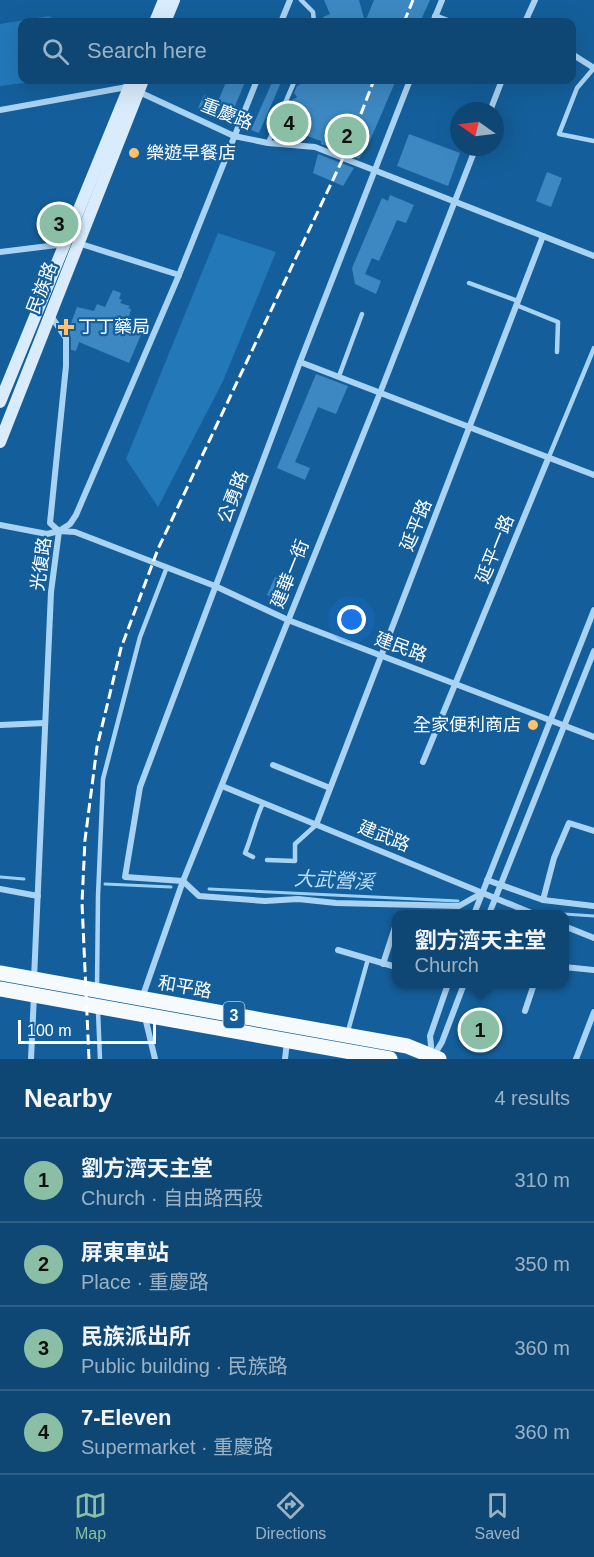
<!DOCTYPE html>
<html lang="en">
<head>
<meta charset="utf-8">
<style>
  body { margin:0; font-family:Helvetica,"Noto Sans TC",sans-serif; background:#184e79; color:#f1f3f6 }
  .compass { position:absolute; left:450px; top:102px; width:54px; height:54px; border-radius:50%; background:#0f4774; box-shadow:0 6px 24px #0002; rotate:284deg }
  .scale { position:absolute; left:18px; bottom:15px; width:138px; box-sizing:border-box; padding-left:6px; border:3px solid #fff; border-top:0; font-size:16px; line-height:21px; white-space:nowrap; color:#fff; -webkit-text-stroke:4px #145f9b; paint-order:stroke }
  .you { position:absolute; left:352px; top:620px; width:21px; height:21px; margin:-15px; border:4px solid #fff; border-radius:50%; background:#1a73e8; box-shadow:0 0 0 9px #1a73e833 }
  .badge { display:grid; place-items:center; width:39px; height:39px; border-radius:50%; background:#8abfa5; color:#111; font-size:20px; font-weight:700 }
  .pin { position:absolute; translate:-50% -50%; border:3px solid #fff; box-shadow:0 2px 6px #0006 }
  .popup { position:absolute; left:392px; top:910px; width:177px; height:78px; box-sizing:border-box; display:grid; place-content:center; border-radius:12px; background:#0f4774; filter:drop-shadow(0 2px 4px #0005); font-size:20px; white-space:nowrap; color:#9bb2c5 }
  .popup b { font-size:22px; color:#f1f3f6 }
  .popup::after { content:''; position:absolute; left:50%; top:100%; margin-left:-12px; border:12px solid transparent; border-top-color:#0f4774 }
  .list { margin:0; padding:0; list-style:none }
  h2 { display:flex; justify-content:space-between; align-items:center; height:78px; margin:0; padding:0 24px; font-size:26px }
  h2 small { font-size:20px; font-weight:400; color:#9bb2c5 }
  .list li { display:grid; grid-template-columns:39px 1fr auto; gap:18px; align-items:center; box-sizing:border-box; height:84px; padding:0 24px; border-top:2px solid #2f5f86 }
  .list b { display:block; font-size:22px; white-space:nowrap }
  .list p { margin:0; font-size:20px; white-space:nowrap; color:#9bb2c5 }
  .list em { font-size:20px; font-style:normal; color:#9bb2c5 }
  .icon { flex:none; width:33px; height:33px; fill:none; stroke:currentColor; stroke-width:2; stroke-linecap:round; stroke-linejoin:round }
  .map { position:relative; flex:none; width:594px; height:1059px; overflow:hidden }
  .search { position:absolute; background:#0f4774; box-shadow:0 6px 24px #0002; left:18px; right:18px; top:18px; height:66px; display:flex; align-items:center; gap:15px; box-sizing:border-box; padding:0 21px; border-radius:12px; color:#9bb2c5; font-size:22px }
  .sheet { height:414px; background:#0f4774 }
  nav { display:flex; justify-content:space-around; align-items:center; box-sizing:border-box; height:84px; border-top:2px solid #2f5f86; background:#0f4774; font-size:16px; color:#9bb2c5 }
  nav a { display:grid; justify-items:center; gap:3px }
  nav .on { color:#8abfa5 }
  .map>svg:first-child { display:block }
  .green { fill:#2378b8 }
  .lines { fill:none; stroke-linecap:round; stroke-linejoin:round }
  .stream { stroke:#9bd0f6; stroke-width:3 }
  .building { fill:#3d88c2 }
  .lane { stroke:#a9d3f3; stroke-width:4.5 }
  .street { stroke:#a9d3f3; stroke-width:6 }
  .secondary { stroke:#d8ecfd; stroke-width:12 }
  .primary { stroke:#f5faff; stroke-width:15 }
  .rail { stroke:#fff; stroke-width:3; stroke-dasharray:10 4.5; stroke-linecap:butt }
  .poi-dot { fill:#ffc26b; stroke:#145f9b; stroke-width:2 }
  .labels { text-anchor:middle; stroke-width:4.5; stroke-linejoin:round; paint-order:stroke }
  .shield { fill:#145f9b; stroke:#b8cfe1; stroke-width:1.5 }
  .shield-label { font-size:16px; font-weight:bold; fill:#fff }
  .street-label { font-size:18px; fill:#fff; stroke:#145f9b }
  .poi-label { font-size:18px; fill:#fff; stroke:#145f9b; text-anchor:start }
  .water-label { font-size:20px; font-style:italic; fill:#b5ddf9; stroke:#145f9b }
</style>
</head>
<body>
<div class="map">
<svg width="594" height="1059" viewBox="0 0 594 1059">
  <rect width="100%" height="100%" fill="#145f9b"/>
  <g class="green">
    <polygon points="49,16 60,22 22,22 22,80 49,80 0,86 0,24"/>
    <polygon points="218,233 276,252 223,381 158,507 126,459"/>
  </g>
  <g class="lines">
    <g class="stream">
      <polyline points="0,877 24,879"/>
      <polyline points="105,884 171,887"/>
      <polyline points="209,889 458,901"/>
      <polyline points="564,914 594,916"/>
    </g>
  </g>
  <g class="building">
    <polygon points="324,0 359,0 365,22 325,22 323,17 330,14"/>
    <polygon points="374,0 430,0 420,22 365,22"/>
    <polygon points="227,80 246,80 229,120 223,120 198,108 204,95 218,101"/>
    <polygon points="273,80 282,80 259,133 251,130"/>
    <polygon points="300,80 396,80 369,143 359,159 321,144 321,141 280,126 291,112 288,107 291,101 297,97 294,93 297,86 302,83"/>
    <polygon points="409,134 460,153 448,186 397,166"/>
    <polygon points="318,154 354,168 343,186 313,173"/>
    <polygon points="547,172 562,178 551,207 536,201"/>
    <polygon points="390,195 414,205 406,223 397,220 379,261 372,258 365,274 381,281 376,294 355,284 352,268 382,198 388,201"/>
    <polygon points="113,290 121,293 119,299 122,300 120,303 130,306 128,308 131,309 127,324 143,330 129,363 79,342 76,351 71,350 71,337 68,331 77,307 94,311 97,304 105,307"/>
    <polygon points="316,374 348,386 336,414 318,407 295,462 310,468 305,480 277,468"/>
    <polygon points="275,577 291,584 283,602 267,595"/>
  </g>
  <g class="lines">
    <g class="lane">
      <polyline points="301,0 313,12 314,22"/>
      <polyline points="594,68 577,88 559,134 594,141"/>
      <polyline points="268,143 295,80"/>
      <polyline points="469,283 518,301"/>
      <polyline points="516,305 558,322 557,352"/>
      <polyline points="339,376 362,314"/>
      <polyline points="548,459 594,348"/>
      <path d="M253 857 245 853C252 836 255 820 263 803"/>
      <polyline points="267,860 295,861 295,844 316,825"/>
      <polyline points="97,987 98,896 103,779 140,637 167,567"/>
      <polyline points="98,1011 100,1059"/>
      <polyline points="348,1031 368,959"/>
    </g>
    <g class="street">
      <polyline points="435,16 451,22"/>
      <polyline points="281,22 290,0"/>
      <polyline points="433,22 442,0"/>
      <polyline points="525,22 535,0"/>
      <polyline points="572,54 594,68"/>
      <polyline points="410,80 300,362 140,787 125,877 183,881 199,896 265,901 298,899 336,903 459,906 482,893"/>
      <polyline points="137,91 234,136 268,143 315,147 594,256"/>
      <polyline points="0,110 127,87"/>
      <polyline points="490,111 502,80"/>
      <polyline points="78,243 179,275"/>
      <polyline points="0,252 65,244"/>
      <polyline points="51,316 66,338 66,366 50,523 59,531"/>
      <polyline points="300,362 594,475"/>
      <polyline points="0,525 47,534 59,531 75,532 215,586 288,620 594,737"/>
      <polyline points="0,725 45,723"/>
      <polyline points="423,762 548,459"/>
      <polyline points="273,765 330,788"/>
      <polyline points="222,786 534,914"/>
      <polyline points="316,825 543,236"/>
      <polyline points="487,880 543,900 594,906"/>
      <polyline points="0,889 38,896"/>
      <polyline points="543,900 554,858 569,823 594,831"/>
      <polyline points="474,914 594,610"/>
      <polyline points="489,914 594,651"/>
      <polyline points="564,926 594,938"/>
      <polyline points="338,950 396,967"/>
      <polyline points="383,964 396,924"/>
      <polyline points="564,967 594,970"/>
      <polyline points="34,979 51,592 59,531 70,524 76,515 179,275 257,80"/>
      <polyline points="142,998 183,881 380,393 476,147"/>
      <polyline points="525,1011 534,984"/>
      <polyline points="145,1017 155,1059"/>
      <polyline points="432,1055 430,1036 448,984"/>
      <polyline points="433,1057 442,1042 464,984"/>
      <polyline points="31,1059 34,995"/>
      <polyline points="285,1059 287,1042"/>
      <polyline points="576,1059 594,1012"/>
    </g>
    <g class="secondary">
      <polyline points="155,22 164,0"/>
      <polyline points="165,22 174,0"/>
      <polyline points="0,402 132,80"/>
      <polyline points="0,442 143,80"/>
    </g>
    <g class="primary">
      <polyline points="0,973 407,1046 439,1059"/>
      <polyline points="0,989 390,1059"/>
    </g>
    <g class="rail">
      <polyline points="404,22 413,0"/>
      <polyline points="89,1059 82,903 85,840 97,747 121,648 158,549 347,150 374,80"/>
    </g>
  </g>
  <g class="poi-dot">
    <circle cx="134" cy="153" r="6"/>
    <path d="M63 318h6v6h6v6h-6v6h-6v-6h-6v-6h6z"/>
    <circle cx="533" cy="725" r="6"/>
  </g>
  <g class="labels">
    <rect class="shield" x="223.5" y="1002" width="21" height="26" rx="4.5"/>
    <g class="shield-label">
      <text x="234" y="1021">3</text>
    </g>
    <g class="street-label">
      <text transform="translate(227 114) rotate(22)" y="6">重慶路</text>
      <text transform="translate(42 288) rotate(-69)" y="6">民族路</text>
      <text transform="translate(233 497) rotate(-69)" y="6">公勇路</text>
      <text transform="translate(416 525) rotate(-68)" y="6">延平路</text>
      <text transform="translate(495 549) rotate(-68)" y="6">延平一路</text>
      <text transform="translate(41 564) rotate(-82)" y="6">光復路</text>
      <text transform="translate(290 574) rotate(-68)" y="6">建華一街</text>
      <text transform="translate(401 647) rotate(20)" y="6">建民路</text>
      <text transform="translate(384 836) rotate(22)" y="6">建武路</text>
      <text transform="translate(185 987) rotate(10)" y="6">和平路</text>
    </g>
    <g class="poi-label">
      <text x="146" y="159">樂遊早餐店</text>
      <text x="78" y="333">丁丁藥局</text>
      <text x="521" y="731" text-anchor="end">全家便利商店</text>
    </g>
    <g class="water-label">
      <text transform="translate(334 880) rotate(3)" y="7">大武營溪</text>
    </g>
  </g>
</svg>
<svg class="compass" viewBox="-18 -18 36 36"><path d="M0-13l5 13h-10z" fill="#e53935"/><path d="M0 13l5-13h-10z" fill="#9bb2c5"/></svg>
<div class="scale">100 m</div>
<div class="you"></div>
<div class="pin badge" style="left:480px;top:1030px">1</div>
<div class="popup"><b>劉方濟天主堂</b>Church</div>
<div class="pin badge" style="left:347px;top:136px">2</div>
<div class="pin badge" style="left:59px;top:224px">3</div>
<div class="pin badge" style="left:289px;top:123px">4</div>
<div class="search"><svg class="icon" aria-label="search" viewBox="0 0 24 24"><circle cx="10" cy="10" r="6"/><path d="M15 15l6 6"/></svg>Search here</div>
</div>
<section class="sheet">
<h2>Nearby<small>4 results</small></h2>
<ul class="list">
<li><span class="badge">1</span><div><b>劉方濟天主堂</b><p>Church · 自由路西段</p></div><em>310 m</em></li>
<li><span class="badge">2</span><div><b>屏東車站</b><p>Place · 重慶路</p></div><em>350 m</em></li>
<li><span class="badge">3</span><div><b>民族派出所</b><p>Public building · 民族路</p></div><em>360 m</em></li>
<li><span class="badge">4</span><div><b>7-Eleven</b><p>Supermarket · 重慶路</p></div><em>360 m</em></li>
</ul>
</section>
<nav>
<a class="on"><svg class="icon" aria-label="map" viewBox="0 0 24 24"><path d="M3 6l6-2 6 2 6-2v14l-6 2-6-2-6 2zM9 4v14M15 6v14"/></svg>Map</a>
<a><svg class="icon" aria-label="directions" viewBox="0 0 24 24"><path d="M12 3l9 9-9 9-9-9zM9 14v-3h6M13 9l2 2-2 2"/></svg>Directions</a>
<a><svg class="icon" aria-label="saved" viewBox="0 0 24 24"><path d="M7 4h10v16l-5-4-5 4z"/></svg>Saved</a>
</nav>
</body>
</html>
